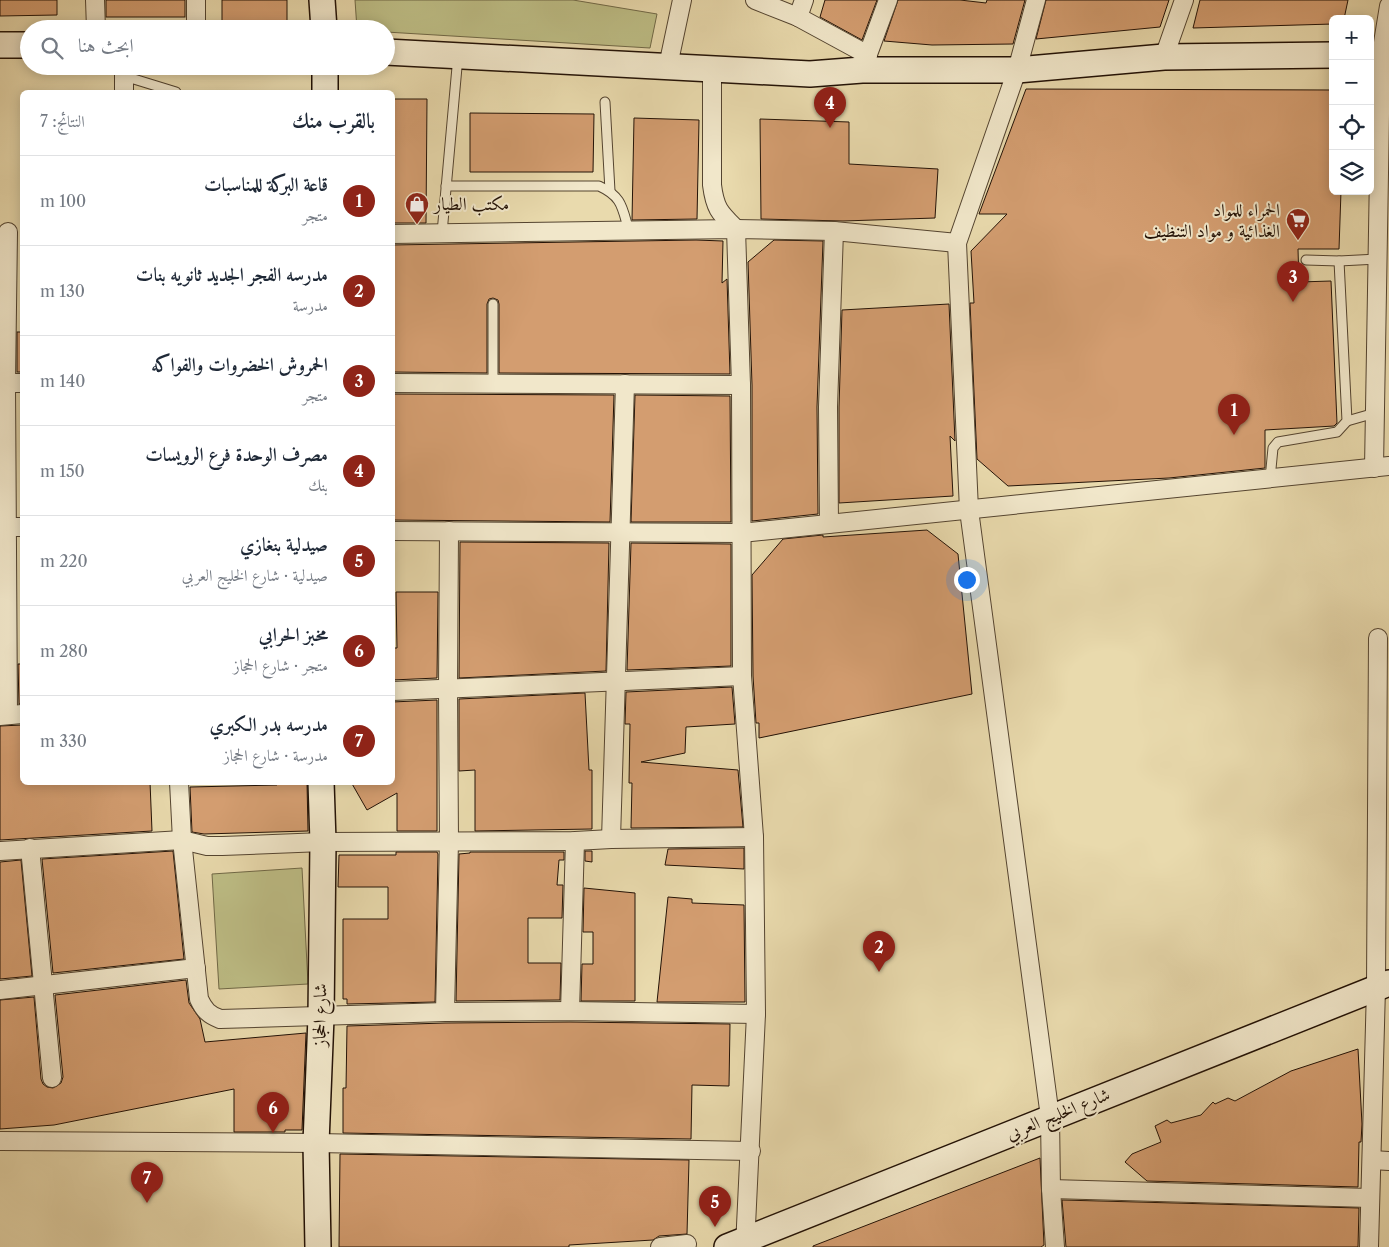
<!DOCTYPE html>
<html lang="ar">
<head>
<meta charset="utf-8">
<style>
  body { margin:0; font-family:"Libre Caslon Text",Amiri,serif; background:#f2f2f3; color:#1f2937; direction:rtl }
  .controls { position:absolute; right:15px; top:15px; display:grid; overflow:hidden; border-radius:8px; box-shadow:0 2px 12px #0003 }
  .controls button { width:45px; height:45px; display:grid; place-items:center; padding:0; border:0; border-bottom:1px solid #e0e1e3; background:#fff; color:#1f2937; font:25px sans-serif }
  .you { position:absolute; left:966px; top:579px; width:18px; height:18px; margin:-12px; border:4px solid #fff; border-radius:50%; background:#1a73e8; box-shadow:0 0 0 8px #1a73e833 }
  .badge { display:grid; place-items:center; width:32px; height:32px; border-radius:50%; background:#8f2418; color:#fff; font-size:16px; font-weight:700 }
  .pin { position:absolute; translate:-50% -41px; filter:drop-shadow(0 1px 2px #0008) }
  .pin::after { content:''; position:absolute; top:26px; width:18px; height:15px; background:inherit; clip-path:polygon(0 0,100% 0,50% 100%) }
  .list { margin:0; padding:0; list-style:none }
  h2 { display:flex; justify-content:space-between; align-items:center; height:65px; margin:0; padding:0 20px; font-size:21px }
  h2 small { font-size:16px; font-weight:400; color:#747a83 }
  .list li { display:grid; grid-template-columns:32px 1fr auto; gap:15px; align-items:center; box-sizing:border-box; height:90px; padding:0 20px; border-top:1px solid #e0e1e3 }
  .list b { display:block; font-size:19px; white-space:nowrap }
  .list p { margin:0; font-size:16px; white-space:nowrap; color:#747a83 }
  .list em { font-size:16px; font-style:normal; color:#747a83 }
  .icon { flex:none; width:28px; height:28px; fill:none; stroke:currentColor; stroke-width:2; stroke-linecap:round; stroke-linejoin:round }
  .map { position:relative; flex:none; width:1389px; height:1247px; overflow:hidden; direction:ltr }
  .search { position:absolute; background:#fff; box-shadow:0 2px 12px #0003; left:20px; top:20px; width:375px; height:55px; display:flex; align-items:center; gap:12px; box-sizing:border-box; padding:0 18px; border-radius:28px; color:#747a83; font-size:19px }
  .panel { position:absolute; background:#fff; box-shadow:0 2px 12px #0003; left:20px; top:90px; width:375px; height:695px; border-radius:8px; direction:rtl }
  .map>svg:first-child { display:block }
  .green { fill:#bdbd85; stroke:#706846 }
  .building { fill:#d39d70; stroke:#231206 }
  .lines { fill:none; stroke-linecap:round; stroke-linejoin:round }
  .lane-casing { stroke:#544430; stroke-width:11 }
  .street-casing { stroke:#544430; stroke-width:20 }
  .secondary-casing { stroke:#231206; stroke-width:28 }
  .lane { stroke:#f1e7ca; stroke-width:9 }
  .street { stroke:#f1e7ca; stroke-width:18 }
  .secondary { stroke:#f1e7ca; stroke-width:25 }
  .labels { text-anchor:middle; stroke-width:4; stroke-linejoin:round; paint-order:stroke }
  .poi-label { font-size:18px; fill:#231206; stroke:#f1e7ca; text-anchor:start }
  .street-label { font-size:18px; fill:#231206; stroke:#f1e7ca }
</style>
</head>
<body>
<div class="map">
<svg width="1389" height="1247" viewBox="0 0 1389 1247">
  <rect width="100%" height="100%" fill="#e9daad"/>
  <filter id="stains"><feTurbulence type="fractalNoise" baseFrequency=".004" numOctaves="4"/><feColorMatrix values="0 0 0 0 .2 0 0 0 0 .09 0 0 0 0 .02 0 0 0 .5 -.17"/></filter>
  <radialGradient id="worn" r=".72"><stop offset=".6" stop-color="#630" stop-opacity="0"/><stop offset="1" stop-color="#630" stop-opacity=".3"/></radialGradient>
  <g class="green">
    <polygon points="355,0 573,0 657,14 650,48 386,32 386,29 357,29"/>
    <polygon points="302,868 308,984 219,989 212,874"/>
  </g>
  <g class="building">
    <polygon points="0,0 57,0 57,15 0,16"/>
    <rect x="106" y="0" width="79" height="17"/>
    <rect x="222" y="0" width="65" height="24"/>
    <polygon points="825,0 877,0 862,40 820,17"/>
    <polygon points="898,0 960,0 986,3 987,0 1025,0 1013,44 932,45 884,41"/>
    <polygon points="1046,0 1169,0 1160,27 1036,39"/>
    <polygon points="1200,0 1348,0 1344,19 1333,19 1333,24 1193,28"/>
    <polygon points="1026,89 1333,90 1333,191 1341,191 1339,249 1298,249 1299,282 1331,281 1337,423 1334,426 1265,430 1265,468 1169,478 1008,486 977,459 970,303 974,303 971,251 1007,214 979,214"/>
    <polygon points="392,99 427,99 426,223 392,223"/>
    <polygon points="470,113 594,114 593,172 470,172"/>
    <polygon points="634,118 699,120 697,219 632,220"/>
    <polygon points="760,119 849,122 849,164 938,169 935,218 843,221 761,219"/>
    <polygon points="696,240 723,241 722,283 727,279 730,374 499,373 499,304 498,300 493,298 489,299 487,304 487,373 392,372 392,245"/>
    <polygon points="774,240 823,241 817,407 818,514 752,521 752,385 748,262"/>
    <polygon points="949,304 955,441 950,436 953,496 839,503 839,407 842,310"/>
    <rect x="17" y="332" width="5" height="40"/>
    <polygon points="392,394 614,395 610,522 392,520"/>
    <polygon points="635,395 730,396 731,522 631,522"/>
    <polygon points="927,530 958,554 972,694 759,738 759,723 756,723 753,676 752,575 783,539 823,535 823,537"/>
    <polygon points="460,542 609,543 606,671 459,678"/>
    <polygon points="631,543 731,544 731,666 627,670"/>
    <polygon points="396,592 438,592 437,678 392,680 392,648 397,648"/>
    <polygon points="18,664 22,664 22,704 19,704"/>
    <polygon points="732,687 735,724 686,727 685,753 641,762 738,770 743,827 631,828 632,783 629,783 630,724 625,724 626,692"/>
    <polygon points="585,693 589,770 592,770 592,829 475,831 475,770 459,771 459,699"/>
    <polygon points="437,700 437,831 397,831 397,793 367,810 351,782 392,782 392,702"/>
    <polygon points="22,725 22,782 150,782 152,831 0,840 0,726"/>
    <polygon points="277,782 307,782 308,831 204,834 192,832 190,787 277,785"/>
    <polygon points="744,848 744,869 665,865 668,849"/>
    <polygon points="173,851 184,959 53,973 42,859"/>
    <polygon points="585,851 592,851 592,862 585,861"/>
    <polygon points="396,852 437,852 438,854 435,1002 347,1004 347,999 343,999 343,919 388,919 388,887 338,887 339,855 396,855"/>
    <polygon points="470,852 564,852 564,860 559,860 557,885 563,885 562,918 528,918 528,963 561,963 560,1000 456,1001 459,854 470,853"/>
    <polygon points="21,860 32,976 0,979 0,862"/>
    <polygon points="584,888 635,893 635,1001 581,1001 582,964 593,964 593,932 583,932"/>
    <polygon points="668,897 692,899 692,903 744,905 745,1002 657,1002"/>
    <polygon points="186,980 189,1003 200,1019 205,1042 306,1033 302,1130 285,1130 285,1132 234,1132 234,1089 54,1125 0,1129 0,1000 34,997 41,1079 43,1084 47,1087 53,1088 61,1083 63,1077 55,995"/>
    <polygon points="570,1022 730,1024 729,1086 692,1085 691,1139 343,1133 343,1088 346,1088 347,1026 445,1023"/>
    <polygon points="1358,1049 1362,1124 1361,1142 1359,1142 1358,1187 1147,1181 1125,1162 1132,1154 1161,1142 1155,1126 1167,1120 1171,1123 1201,1115 1213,1102 1215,1104 1228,1098 1235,1101 1291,1071"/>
    <polygon points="340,1154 689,1160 687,1234 659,1236 653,1240 569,1245 569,1247 339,1247"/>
    <polygon points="1040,1158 1044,1245 1041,1247 813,1247 813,1246"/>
    <polygon points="1062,1200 1359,1208 1358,1247 1066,1247"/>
  </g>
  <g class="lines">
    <g class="lane-casing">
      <g id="lane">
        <polyline points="124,76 176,92"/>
        <polyline points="605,102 610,191"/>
        <path d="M446 186H599C623 197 622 208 629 231"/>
        <polyline points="442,233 458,56"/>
        <polyline points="1306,260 1339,261 1378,259"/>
        <polyline points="493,304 493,384"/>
        <polyline points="1347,421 1375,413"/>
        <polyline points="1270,479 1273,448 1278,442 1337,432 1347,421 1339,261"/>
      </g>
    </g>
    <g class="street-casing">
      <g id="street">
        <polyline points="95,0 96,29"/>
        <polyline points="196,0 196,29"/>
        <polyline points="755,0 798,17 868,55"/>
        <polyline points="1036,0 1017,70 957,243 969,510 1050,1117 1051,1189 1055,1247"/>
        <polyline points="798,17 804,0"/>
        <polyline points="1164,57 1184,0"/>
        <polyline points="864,65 888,0"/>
        <polyline points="668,66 682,0"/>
        <path d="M712 69V185C715 209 720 213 736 229L741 385 742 676 754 837 756 1014 745 1247"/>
        <polyline points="124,92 124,66"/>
        <polyline points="392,234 736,229 834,231 957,243"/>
        <polyline points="0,383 22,383"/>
        <polyline points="392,383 741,385"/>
        <polyline points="1374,468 1381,55 1389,6"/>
        <polyline points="829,524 828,407 834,231"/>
        <polyline points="0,527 22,527"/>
        <polyline points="392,531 741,533 1389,466"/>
        <polyline points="392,691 742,676"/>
        <polyline points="8,715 6,383 8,232"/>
        <polyline points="0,716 22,714"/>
        <path d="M179 782 182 840 199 999C204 1010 209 1015 220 1019L445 1012 570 1011 756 1014"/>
        <polyline points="611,839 625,384"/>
        <polyline points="30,848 52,1078"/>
        <polyline points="0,851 182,840 207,846 222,846 323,842 575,841 611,839 754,837"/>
        <polyline points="0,990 196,968"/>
        <polyline points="570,1011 575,841"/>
        <polyline points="445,1012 449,841 448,689 449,531"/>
        <polyline points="0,1141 316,1143 751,1151"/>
        <polyline points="1372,1160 1389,1161"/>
        <polyline points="1051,1189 1370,1198"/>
        <polyline points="660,1247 687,1244"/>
        <polyline points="1369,1247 1376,988 1378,638"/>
      </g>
    </g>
    <g class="secondary-casing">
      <g id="secondary">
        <polyline points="322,0 324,29"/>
        <polyline points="0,45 29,45"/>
        <polyline points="386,52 810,74 862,70 1017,70 1164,57 1333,55"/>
        <polyline points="1370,55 1389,55"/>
        <polyline points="325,92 325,66"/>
        <polyline points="318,1247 316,1143 321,1017 323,842 321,782"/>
        <polyline points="727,1247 1389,983"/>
      </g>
    </g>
    <use href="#lane" class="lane"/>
    <use href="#street" class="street"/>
    <use href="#secondary" class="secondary"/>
  </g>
  <defs>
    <g id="shop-pin" transform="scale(1.25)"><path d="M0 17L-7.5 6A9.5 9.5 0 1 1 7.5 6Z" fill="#8f2418" stroke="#f1e7ca"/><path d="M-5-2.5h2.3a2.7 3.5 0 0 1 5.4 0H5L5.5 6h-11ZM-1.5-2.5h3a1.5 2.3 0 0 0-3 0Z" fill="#fff"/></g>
    <g id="supermarket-pin" transform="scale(1.25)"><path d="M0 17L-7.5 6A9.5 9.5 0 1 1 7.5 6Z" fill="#8f2418" stroke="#f1e7ca"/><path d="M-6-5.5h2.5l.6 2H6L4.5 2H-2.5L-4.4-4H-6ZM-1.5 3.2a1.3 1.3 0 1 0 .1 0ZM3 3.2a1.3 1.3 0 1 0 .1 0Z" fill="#fff"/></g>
  </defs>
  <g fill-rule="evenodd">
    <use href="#shop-pin" x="417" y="204"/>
    <use href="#supermarket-pin" x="1298" y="220"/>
  </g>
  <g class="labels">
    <g class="poi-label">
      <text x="434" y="210">مكتب الطيار</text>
      <text x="1280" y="216" text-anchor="end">الحمراء للمواد<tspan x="1280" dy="21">الغذائية و مواد التنظيف</tspan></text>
    </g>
    <g class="street-label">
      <text transform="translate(320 1015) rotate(-89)" y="6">شارع الحجاز</text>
      <text transform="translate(1058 1114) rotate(-22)" y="6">شارع الخليج العربي</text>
    </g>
  </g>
  <rect width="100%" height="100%" filter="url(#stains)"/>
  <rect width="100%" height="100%" fill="url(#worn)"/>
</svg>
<div class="controls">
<button>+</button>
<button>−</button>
<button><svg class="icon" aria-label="locate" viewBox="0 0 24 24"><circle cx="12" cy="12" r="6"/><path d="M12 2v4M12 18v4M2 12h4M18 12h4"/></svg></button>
<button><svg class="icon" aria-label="layers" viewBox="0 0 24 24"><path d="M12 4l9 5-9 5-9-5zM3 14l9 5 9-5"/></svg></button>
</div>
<div class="you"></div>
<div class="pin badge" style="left:1234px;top:435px">1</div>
<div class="pin badge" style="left:879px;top:972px">2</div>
<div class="pin badge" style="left:1293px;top:302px">3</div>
<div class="pin badge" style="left:830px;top:128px">4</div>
<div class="pin badge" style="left:715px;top:1227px">5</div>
<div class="pin badge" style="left:273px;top:1133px">6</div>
<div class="pin badge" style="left:147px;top:1203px">7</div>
<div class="search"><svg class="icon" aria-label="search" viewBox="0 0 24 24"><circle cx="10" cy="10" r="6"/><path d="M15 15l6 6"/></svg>ابحث هنا</div>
<section class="panel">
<h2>بالقرب منك<small>النتائج: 7</small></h2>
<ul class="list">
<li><span class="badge">1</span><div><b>قاعة البركة للمناسبات</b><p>متجر</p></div><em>100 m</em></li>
<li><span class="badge">2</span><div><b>مدرسه الفجر الجديد ثانويه بنات</b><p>مدرسة</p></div><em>130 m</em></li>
<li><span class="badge">3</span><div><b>الحمروش الخضروات والفواكه</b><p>متجر</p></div><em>140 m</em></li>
<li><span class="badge">4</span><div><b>مصرف الوحدة فرع الرويسات</b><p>بنك</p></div><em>150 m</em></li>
<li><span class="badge">5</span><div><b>صيدلية بنغازي</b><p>صيدلية · شارع الخليج العربي</p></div><em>220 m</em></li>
<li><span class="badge">6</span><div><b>مخبز الحرابي</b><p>متجر · شارع الحجاز</p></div><em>280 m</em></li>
<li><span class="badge">7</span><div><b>مدرسه بدر الكبري</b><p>مدرسة · شارع الحجاز</p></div><em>330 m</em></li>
</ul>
</section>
</div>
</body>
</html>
